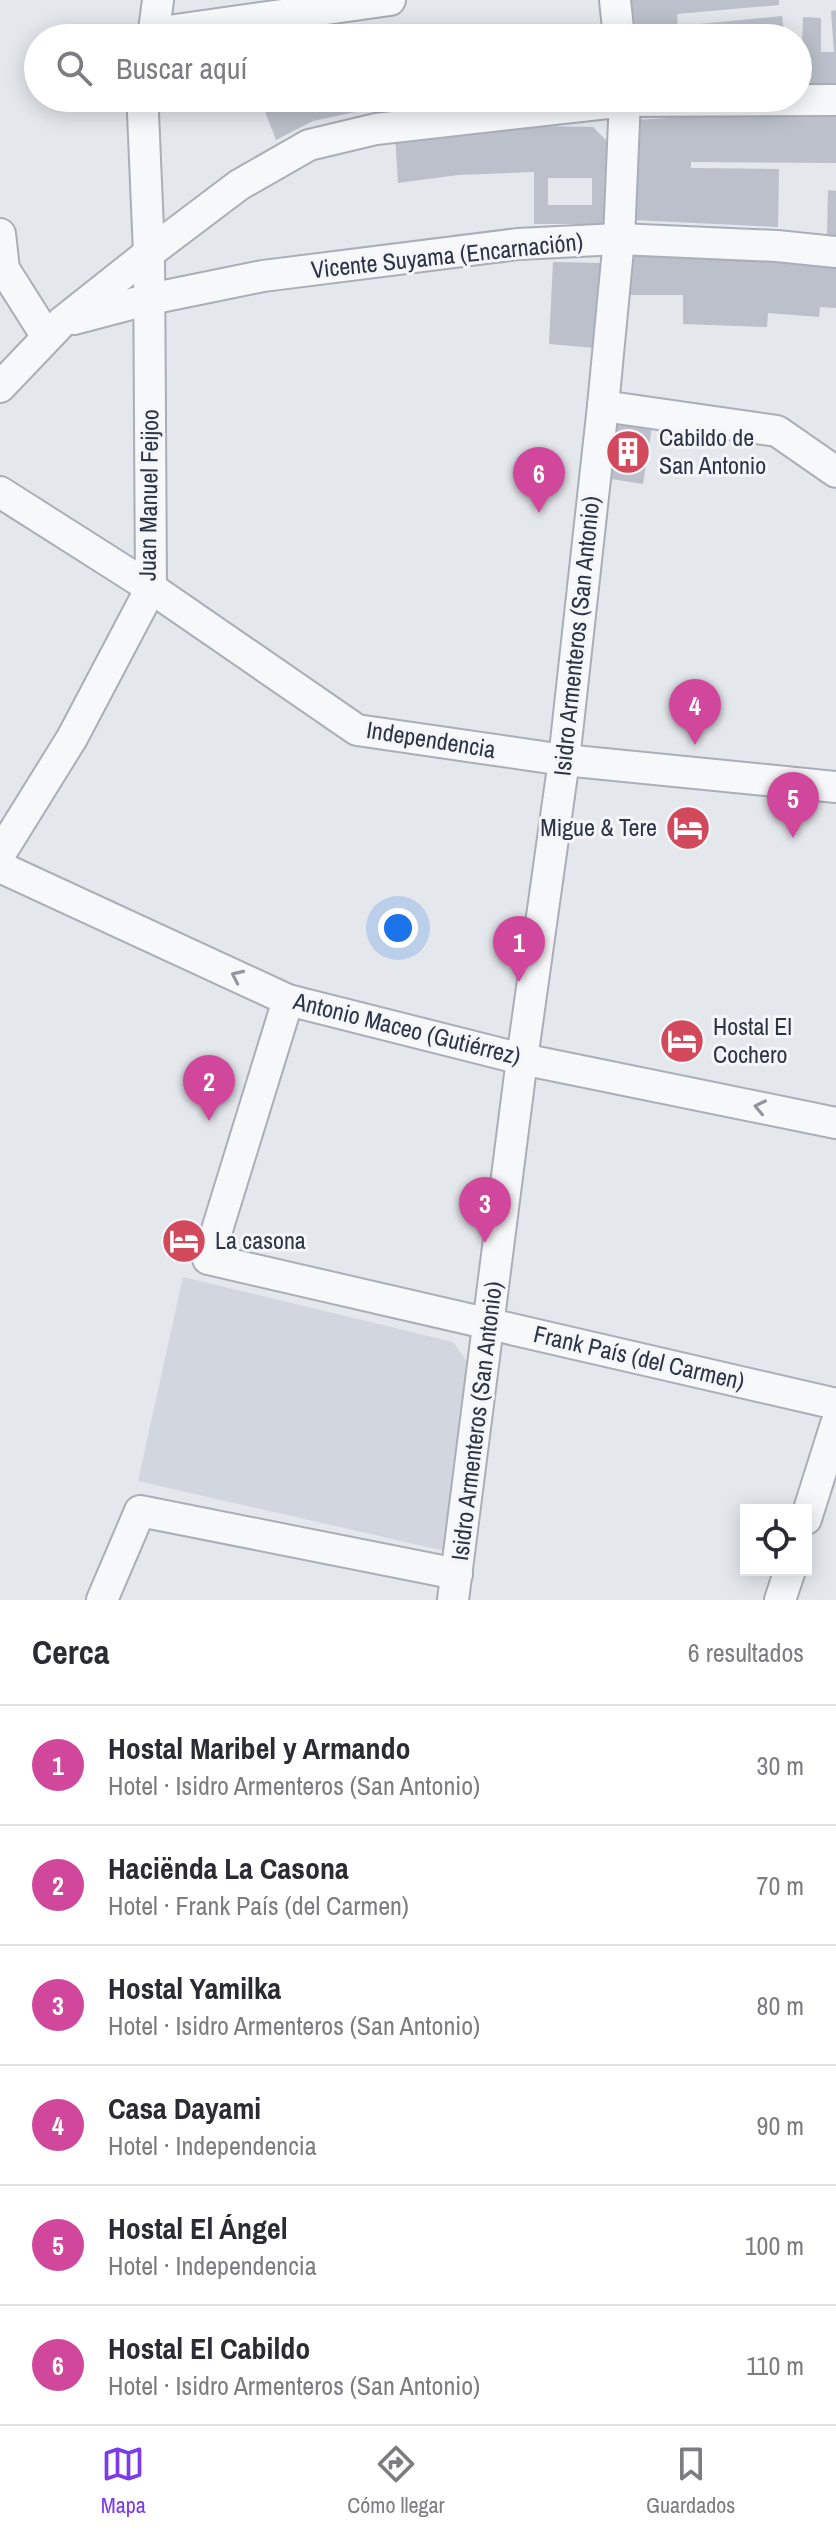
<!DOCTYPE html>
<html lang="es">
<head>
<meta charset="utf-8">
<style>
  body { margin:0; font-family:"Archivo Narrow",sans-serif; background:#f7f7f7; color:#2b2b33 }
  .controls { position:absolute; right:24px; bottom:24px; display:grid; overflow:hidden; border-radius:0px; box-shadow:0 4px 20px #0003 }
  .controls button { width:72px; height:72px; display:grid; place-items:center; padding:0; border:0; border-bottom:2px solid #e1e1e2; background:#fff; color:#2b2b33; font:40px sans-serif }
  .you { position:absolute; left:398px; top:928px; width:28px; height:28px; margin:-20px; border:6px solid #fff; border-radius:50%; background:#1a73e8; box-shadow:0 0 0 12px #1a73e833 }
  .badge { display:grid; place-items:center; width:52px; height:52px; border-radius:50%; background:#7c3aed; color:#fff; font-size:26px; font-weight:700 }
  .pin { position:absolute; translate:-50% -66px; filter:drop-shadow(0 2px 4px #0008) }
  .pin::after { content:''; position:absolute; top:42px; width:28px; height:24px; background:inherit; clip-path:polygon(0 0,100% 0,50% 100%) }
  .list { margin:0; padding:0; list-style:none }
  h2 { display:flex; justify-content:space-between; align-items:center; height:104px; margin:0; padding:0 32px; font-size:34px }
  h2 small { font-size:26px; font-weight:400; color:#7c7c81 }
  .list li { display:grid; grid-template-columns:52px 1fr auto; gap:24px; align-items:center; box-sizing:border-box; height:120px; padding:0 32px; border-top:2px solid #e1e1e2 }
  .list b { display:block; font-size:30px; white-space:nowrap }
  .list p { margin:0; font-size:26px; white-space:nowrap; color:#7c7c81 }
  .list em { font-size:26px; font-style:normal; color:#7c7c81 }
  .icon { flex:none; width:44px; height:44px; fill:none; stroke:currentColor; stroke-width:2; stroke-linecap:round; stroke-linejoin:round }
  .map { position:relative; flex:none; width:836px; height:1600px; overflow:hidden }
  .search { position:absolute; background:#fff; box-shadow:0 4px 20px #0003; left:24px; right:24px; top:24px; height:88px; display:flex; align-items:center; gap:20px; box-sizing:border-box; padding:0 28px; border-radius:44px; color:#7c7c81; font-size:30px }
  .sheet { height:824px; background:#fff }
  nav { display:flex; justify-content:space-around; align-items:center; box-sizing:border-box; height:112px; border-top:2px solid #e1e1e2; background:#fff; font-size:22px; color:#7c7c81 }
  nav a { display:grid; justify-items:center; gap:4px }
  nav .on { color:#7c3aed }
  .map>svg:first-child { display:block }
  .built { fill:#d2d6de }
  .building { fill:#bbc0ca; fill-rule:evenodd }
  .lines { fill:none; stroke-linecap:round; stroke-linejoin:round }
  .street-casing { stroke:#a9aeb7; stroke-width:34 }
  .street { stroke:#f7f8fa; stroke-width:30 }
  .oneway { stroke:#9196a0 }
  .labels { text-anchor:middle; stroke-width:6; stroke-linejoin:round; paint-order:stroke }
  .street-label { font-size:24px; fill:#2b3445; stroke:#f4f6f9 }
  .poi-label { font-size:24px; fill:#2b3445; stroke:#f4f6f9; text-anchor:start }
</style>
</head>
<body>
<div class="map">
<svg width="836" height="1600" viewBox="0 0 836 1600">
  <rect width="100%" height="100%" fill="#e4e7ec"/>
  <polygon class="built" points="183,1277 453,1342 468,1363 445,1551 138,1481"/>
  <g class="building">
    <polygon points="630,0 779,0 779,5 677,14 678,30 634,35"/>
    <polygon points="836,10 836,91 798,90 798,51 802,51 803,17 821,18 821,52 834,52 831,11"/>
    <polygon points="782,16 785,38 691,38 689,25"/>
    <polygon points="427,25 428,38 376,38 375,31"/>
    <polygon points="260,98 435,98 435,101 360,111 313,121 276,140"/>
    <polygon points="836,112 836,163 691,162 691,168 779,169 778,227 632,220 634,120 738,114"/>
    <path d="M534 126 593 127 608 142 609 224H534V172L458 175 398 183 395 136ZM548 178H592V205H548Z"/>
    <polygon points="828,190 836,191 836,236 827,234"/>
    <polygon points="628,252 836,260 836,308 820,307 819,317 768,313 767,327 683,324 683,295 628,295"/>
    <polygon points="553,262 602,263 595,348 549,344"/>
    <polygon points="614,421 652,427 643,484 605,478"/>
  </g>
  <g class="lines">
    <g class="street-casing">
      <g id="street">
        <polyline points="615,0 619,38"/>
        <polyline points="154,33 390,0"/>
        <polyline points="153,38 158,0"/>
        <polyline points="0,234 4,269 47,337"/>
        <polyline points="74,319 150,299 263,276 518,244 619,239 777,246 836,252"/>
        <polyline points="0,387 62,322 149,253 239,185 309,145 376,129 626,101 836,100"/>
        <polyline points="603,406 777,431 836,472"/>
        <polyline points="0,492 151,588 357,730 564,760 836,787"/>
        <polyline points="0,854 72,738 151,588 149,253 143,113 145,98"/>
        <polyline points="0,867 288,1000 522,1059 836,1123"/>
        <polyline points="288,1000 208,1259 836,1404"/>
        <polyline points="806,1519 836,1424"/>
        <polyline points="102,1600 140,1511 457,1574"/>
        <polyline points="453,1600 522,1059 564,760 603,406 619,239 625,98"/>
        <polyline points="780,1600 790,1570"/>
      </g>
    </g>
    <use href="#street" class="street"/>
  </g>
  <defs><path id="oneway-chevron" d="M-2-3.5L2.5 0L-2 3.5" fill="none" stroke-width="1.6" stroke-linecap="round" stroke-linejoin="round" transform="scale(2)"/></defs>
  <g class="oneway">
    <use href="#oneway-chevron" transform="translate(237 976) rotate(-155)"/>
    <use href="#oneway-chevron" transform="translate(760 1107) rotate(-168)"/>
  </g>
  <defs>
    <g id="building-disc" transform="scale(2.3)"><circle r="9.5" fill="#d1495b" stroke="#f4f6f9"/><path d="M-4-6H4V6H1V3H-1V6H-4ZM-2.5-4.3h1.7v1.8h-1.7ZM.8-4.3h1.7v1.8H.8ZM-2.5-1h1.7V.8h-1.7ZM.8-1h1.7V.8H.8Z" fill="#fff"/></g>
    <g id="hotel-disc" transform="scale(2.3)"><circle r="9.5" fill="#d1495b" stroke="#f4f6f9"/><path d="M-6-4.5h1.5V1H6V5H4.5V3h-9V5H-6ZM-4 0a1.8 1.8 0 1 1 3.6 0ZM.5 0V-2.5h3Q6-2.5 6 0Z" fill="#fff"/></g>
  </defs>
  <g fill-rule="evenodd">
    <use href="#building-disc" x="628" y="452"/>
    <use href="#hotel-disc" x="688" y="828"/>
    <use href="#hotel-disc" x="682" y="1041"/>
    <use href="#hotel-disc" x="184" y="1241"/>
  </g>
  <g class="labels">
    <g class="street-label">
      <text transform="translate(447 256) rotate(-6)" y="8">Vicente Suyama (Encarnación)</text>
      <text transform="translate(149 495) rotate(-89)" y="8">Juan Manuel Feijoo</text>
      <text transform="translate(577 636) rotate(-84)" y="8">Isidro Armenteros (San Antonio)</text>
      <text transform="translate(431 740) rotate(9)" y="8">Independencia</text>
      <text transform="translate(407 1029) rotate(14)" y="8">Antonio Maceo (Gutiérrez)</text>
      <text transform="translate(639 1358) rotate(13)" y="8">Frank País (del Carmen)</text>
      <text transform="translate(477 1421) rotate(-83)" y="8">Isidro Armenteros (San Antonio)</text>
    </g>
    <g class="poi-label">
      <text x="659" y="446">Cabildo de<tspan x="659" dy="28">San Antonio</tspan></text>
      <text x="657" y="836" text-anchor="end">Migue &amp; Tere</text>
      <text x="713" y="1035">Hostal El<tspan x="713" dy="28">Cochero</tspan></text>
      <text x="215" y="1249">La casona</text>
    </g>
  </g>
</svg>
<div class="controls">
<button><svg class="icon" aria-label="locate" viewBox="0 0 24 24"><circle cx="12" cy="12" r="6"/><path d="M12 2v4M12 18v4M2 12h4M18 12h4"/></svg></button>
</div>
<div class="you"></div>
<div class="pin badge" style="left:519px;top:982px;background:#d1479c">1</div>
<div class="pin badge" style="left:209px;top:1121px;background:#d1479c">2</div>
<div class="pin badge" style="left:485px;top:1243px;background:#d1479c">3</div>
<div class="pin badge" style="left:695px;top:745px;background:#d1479c">4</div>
<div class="pin badge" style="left:793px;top:838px;background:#d1479c">5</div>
<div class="pin badge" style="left:539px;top:513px;background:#d1479c">6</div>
<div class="search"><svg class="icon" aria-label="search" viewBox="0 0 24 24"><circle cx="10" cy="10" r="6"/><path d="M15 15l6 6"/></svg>Buscar aquí</div>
</div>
<section class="sheet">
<h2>Cerca<small>6 resultados</small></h2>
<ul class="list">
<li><span class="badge" style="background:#d1479c">1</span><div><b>Hostal Maribel y Armando</b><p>Hotel · Isidro Armenteros (San Antonio)</p></div><em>30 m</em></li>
<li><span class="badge" style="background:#d1479c">2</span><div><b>Haciënda La Casona</b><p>Hotel · Frank País (del Carmen)</p></div><em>70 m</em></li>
<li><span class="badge" style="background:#d1479c">3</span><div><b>Hostal Yamilka</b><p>Hotel · Isidro Armenteros (San Antonio)</p></div><em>80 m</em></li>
<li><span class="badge" style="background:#d1479c">4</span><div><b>Casa Dayami</b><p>Hotel · Independencia</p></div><em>90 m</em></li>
<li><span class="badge" style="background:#d1479c">5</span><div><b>Hostal El Ángel</b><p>Hotel · Independencia</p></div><em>100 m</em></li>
<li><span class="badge" style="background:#d1479c">6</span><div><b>Hostal El Cabildo</b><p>Hotel · Isidro Armenteros (San Antonio)</p></div><em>110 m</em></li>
</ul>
</section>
<nav>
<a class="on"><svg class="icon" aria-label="map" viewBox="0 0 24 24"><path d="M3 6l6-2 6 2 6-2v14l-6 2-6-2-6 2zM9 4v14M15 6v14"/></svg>Mapa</a>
<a><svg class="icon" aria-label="directions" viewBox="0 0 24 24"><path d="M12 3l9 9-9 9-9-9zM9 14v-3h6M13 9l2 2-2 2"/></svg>Cómo llegar</a>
<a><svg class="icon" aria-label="saved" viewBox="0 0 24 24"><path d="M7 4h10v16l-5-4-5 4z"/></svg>Guardados</a>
</nav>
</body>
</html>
